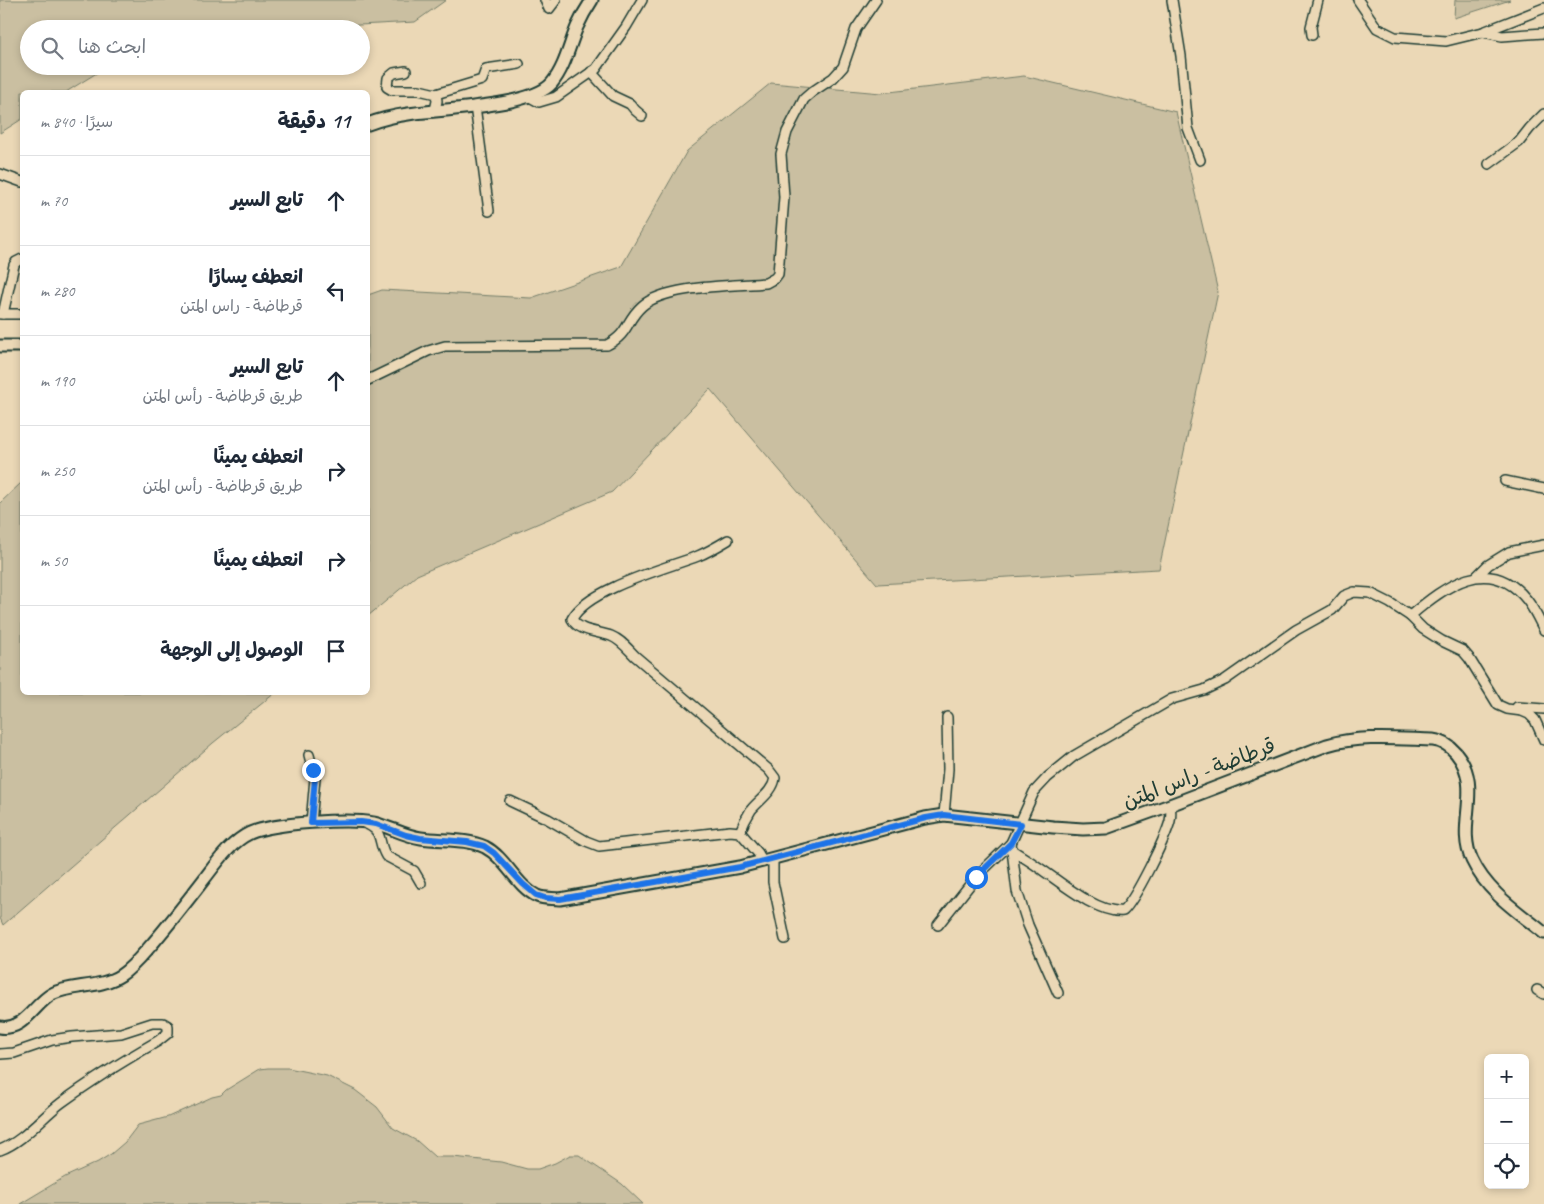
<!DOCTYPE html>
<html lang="ar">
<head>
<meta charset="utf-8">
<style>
  body { margin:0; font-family:Caveat,"Playpen Sans Arabic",sans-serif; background:#f6f6f7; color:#1f2937; direction:rtl }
  .controls { position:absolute; right:15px; bottom:15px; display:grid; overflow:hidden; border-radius:8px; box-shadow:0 2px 8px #0003 }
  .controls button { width:45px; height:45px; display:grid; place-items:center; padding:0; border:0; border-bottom:1px solid #e0e1e3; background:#fff; color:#1f2937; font:25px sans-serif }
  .stop { position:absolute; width:15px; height:15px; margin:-11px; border:4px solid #1a73e8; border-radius:50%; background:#fff }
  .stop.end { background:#1a73e8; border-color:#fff; box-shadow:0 1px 5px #0008 }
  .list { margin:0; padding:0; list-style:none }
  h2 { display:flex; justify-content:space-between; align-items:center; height:65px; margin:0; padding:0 20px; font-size:21px }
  h2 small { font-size:16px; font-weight:400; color:#747a83 }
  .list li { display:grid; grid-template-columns:32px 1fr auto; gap:15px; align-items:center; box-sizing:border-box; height:90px; padding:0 20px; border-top:1px solid #e0e1e3 }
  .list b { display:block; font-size:19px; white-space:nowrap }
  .list p { margin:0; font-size:16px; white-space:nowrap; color:#747a83 }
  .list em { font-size:16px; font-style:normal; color:#747a83 }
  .icon { flex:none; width:28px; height:28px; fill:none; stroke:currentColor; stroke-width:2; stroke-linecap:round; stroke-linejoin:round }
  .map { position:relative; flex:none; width:1544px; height:1204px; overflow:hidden; direction:ltr }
  .search { position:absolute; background:#fff; box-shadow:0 2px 8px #0003; left:20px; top:20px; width:350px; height:55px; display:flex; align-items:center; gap:12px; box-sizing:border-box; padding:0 18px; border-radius:28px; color:#747a83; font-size:19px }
  .panel { position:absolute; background:#fff; box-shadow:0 2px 8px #0003; left:20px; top:90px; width:350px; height:605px; border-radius:8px; direction:rtl }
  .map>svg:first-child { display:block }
  .green { fill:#cabfa1; stroke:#747e6a }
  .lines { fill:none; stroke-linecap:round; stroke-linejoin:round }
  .street-casing { stroke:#1f3d34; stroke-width:12 }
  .secondary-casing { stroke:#1f3d34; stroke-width:15 }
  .street { stroke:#ebd8b6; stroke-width:9 }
  .secondary { stroke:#ebd8b6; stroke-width:11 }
  .route { stroke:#1a73e8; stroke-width:6 }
  .labels { text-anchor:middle; stroke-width:4; stroke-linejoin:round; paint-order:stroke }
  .street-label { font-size:21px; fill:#1f3d34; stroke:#ebd8b6 }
</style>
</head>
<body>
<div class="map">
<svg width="1544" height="1204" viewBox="0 0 1544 1204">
  <rect width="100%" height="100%" fill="#ebd8b6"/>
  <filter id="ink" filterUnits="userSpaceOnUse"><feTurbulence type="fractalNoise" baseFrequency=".02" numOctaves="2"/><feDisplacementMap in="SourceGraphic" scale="10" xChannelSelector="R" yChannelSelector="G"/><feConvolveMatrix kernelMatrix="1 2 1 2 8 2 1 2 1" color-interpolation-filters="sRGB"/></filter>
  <g filter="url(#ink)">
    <g class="green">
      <polygon points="0,0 446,0 415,22 285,29 29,29 29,66 108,66 66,92 22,92 22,119 0,133"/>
      <polygon points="1455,0 1510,0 1454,18"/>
      <polygon points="1024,76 1176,112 1218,292 1159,569 877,584 710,389 612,492 417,575 368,616 368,295 382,290 531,298 621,267 687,151 771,83 881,93"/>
      <polygon points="22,482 22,692 275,693 213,743 3,925 0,918 0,503"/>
      <polygon points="268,1068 288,1068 327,1076 355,1090 377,1107 393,1128 417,1141 435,1157 453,1157 501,1162 527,1169 538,1169 555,1163 570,1155 579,1155 622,1184 643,1204 20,1204 65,1177 98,1162 111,1154 125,1142 138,1125 168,1117 212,1097 221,1095 226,1090 260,1069"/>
    </g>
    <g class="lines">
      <g class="street-casing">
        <g id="street">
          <polyline points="545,0 549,9 556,0"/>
          <polyline points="1172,0 1181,56 1188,128 1200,160"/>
          <polyline points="1358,0 1377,28 1395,37 1446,41 1483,32 1544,8"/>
          <polyline points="1483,32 1502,36 1544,33"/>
          <polyline points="1312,35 1311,27 1318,0"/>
          <polyline points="406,71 394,73 388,78 387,87 392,90 419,90 436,94 437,101 435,110"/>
          <polyline points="591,72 613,96 630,104 635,110 642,116"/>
          <polyline points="436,94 482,80 486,69 519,64"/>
          <polyline points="528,96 539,102 556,97 596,69 626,27 642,0"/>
          <polyline points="475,106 489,211"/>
          <polyline points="1489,164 1519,142 1530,128 1544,114"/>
          <polyline points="0,174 22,182"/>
          <polyline points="0,314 22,314"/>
          <polyline points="3,314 14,265 16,262 22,259"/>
          <path d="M368 380 428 351 445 346 607 345C630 333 625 321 642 306 666 285 734 286 766 283L775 278 778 274 784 197 781 154 787 132 804 99 812 92 833 78 843 67 856 29 876 0"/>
          <polyline points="1505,481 1544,489"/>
          <path d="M728 540C718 546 708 552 698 556 667 568 587 589 572 619 579 632 598 631 611 636 621 640 627 648 635 656L769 770 775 778C773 792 759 800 751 810 746 818 743 824 740 832"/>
          <polyline points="1477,576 1488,565 1509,552 1544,545"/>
          <path d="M1410 616C1445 586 1489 553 1527 600 1534 609 1539 620 1544 630"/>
          <polyline points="1517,707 1544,709"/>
          <polyline points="309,755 315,778 311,823"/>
          <polyline points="510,801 548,819 586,841 599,846 730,831 740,832 758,853 763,862"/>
          <path d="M1170 805C1171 810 1171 816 1170 821 1166 837 1135 900 1123 911 1097 914 1059 881 1038 867 1030 861 1021 856 1012 850L1011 843 1034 792 1048 777 1074 756 1172 699 1204 690 1225 680 1296 630 1332 610 1344 596 1354 592 1370 593 1390 603 1410 616 1423 629 1442 641 1463 651 1469 658 1498 705 1507 709 1522 711 1529 714 1535 720 1544 740"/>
          <polyline points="944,815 948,769 947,717"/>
          <path d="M364 823C385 831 377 842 386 856L414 871 421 883"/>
          <polyline points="1012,850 1017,891 1028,925 1058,993"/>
          <polyline points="773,859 773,882 785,939"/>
          <polyline points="938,925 976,877 1011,843"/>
          <polyline points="1537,990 1544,994"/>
          <path d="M0 1054 14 1053 52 1040 72 1037 121 1033 152 1023H163L168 1026V1033L158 1041C125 1060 92 1080 61 1103 41 1118 24 1141 0 1150"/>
        </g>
      </g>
      <g class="secondary-casing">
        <g id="secondary">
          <path d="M368 124C381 119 394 116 408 114 441 109 532 107 552 83 565 67 569 46 577 27 581 18 586 9 592 0"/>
          <polyline points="0,346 22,346"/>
          <path d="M0 1027C24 1031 34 1004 52 994 70 984 100 989 121 975 133 967 143 954 153 943 171 922 188 900 205 878 218 861 231 842 250 833 274 823 349 818 374 823 390 827 405 836 421 838 441 841 466 838 485 847 506 858 516 886 537 896 544 899 552 898 560 899L740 867 925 818 944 815 1053 827 1083 829 1106 828 1170 805 1327 745C1361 735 1398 739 1433 740 1443 741 1450 746 1456 753 1484 787 1455 825 1472 860 1487 892 1517 911 1544 933"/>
        </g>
      </g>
      <use href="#street" class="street"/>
      <use href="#secondary" class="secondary"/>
    </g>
  </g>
  <g class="lines" filter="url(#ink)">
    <polyline class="route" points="313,770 315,778 311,823 361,822 376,824 406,835 420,838 467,842 484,846 494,853 523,884 536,895 545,898 560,899 740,867 926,818 944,815 1021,824 1011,843 976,877"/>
  </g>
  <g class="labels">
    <g class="street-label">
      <text transform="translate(1199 773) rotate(-21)" y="7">قرطاضة - راس المتن</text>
    </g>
  </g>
</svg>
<div class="controls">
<button>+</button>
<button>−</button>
<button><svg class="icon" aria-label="locate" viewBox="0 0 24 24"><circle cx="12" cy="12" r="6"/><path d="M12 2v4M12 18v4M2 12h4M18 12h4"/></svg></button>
</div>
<div class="stop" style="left:976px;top:877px"></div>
<div class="stop end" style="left:313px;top:770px"></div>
<div class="search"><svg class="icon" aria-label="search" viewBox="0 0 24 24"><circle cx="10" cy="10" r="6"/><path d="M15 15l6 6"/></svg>ابحث هنا</div>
<section class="panel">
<h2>11 دقيقة<small>سيرًا · 840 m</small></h2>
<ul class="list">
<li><svg class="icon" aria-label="ahead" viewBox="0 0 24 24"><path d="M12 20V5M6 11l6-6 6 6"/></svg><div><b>تابع السير</b></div><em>70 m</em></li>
<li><svg class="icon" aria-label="left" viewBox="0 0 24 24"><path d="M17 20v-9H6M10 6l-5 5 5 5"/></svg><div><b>انعطف يسارًا</b><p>قرطاضة - راس المتن</p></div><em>280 m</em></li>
<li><svg class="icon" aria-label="ahead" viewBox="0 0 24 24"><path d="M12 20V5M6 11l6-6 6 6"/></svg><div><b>تابع السير</b><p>طريق قرطاضة - رأس المتن</p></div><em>190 m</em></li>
<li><svg class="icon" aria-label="right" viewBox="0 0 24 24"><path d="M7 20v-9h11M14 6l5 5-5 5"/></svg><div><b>انعطف يمينًا</b><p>طريق قرطاضة - رأس المتن</p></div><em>250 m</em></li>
<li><svg class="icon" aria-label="right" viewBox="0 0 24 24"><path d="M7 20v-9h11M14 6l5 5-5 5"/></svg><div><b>انعطف يمينًا</b></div><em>50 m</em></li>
<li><svg class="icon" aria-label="arrive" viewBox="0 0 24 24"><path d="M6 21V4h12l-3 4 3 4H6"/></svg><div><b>الوصول إلى الوجهة</b></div></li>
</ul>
</section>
</div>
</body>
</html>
